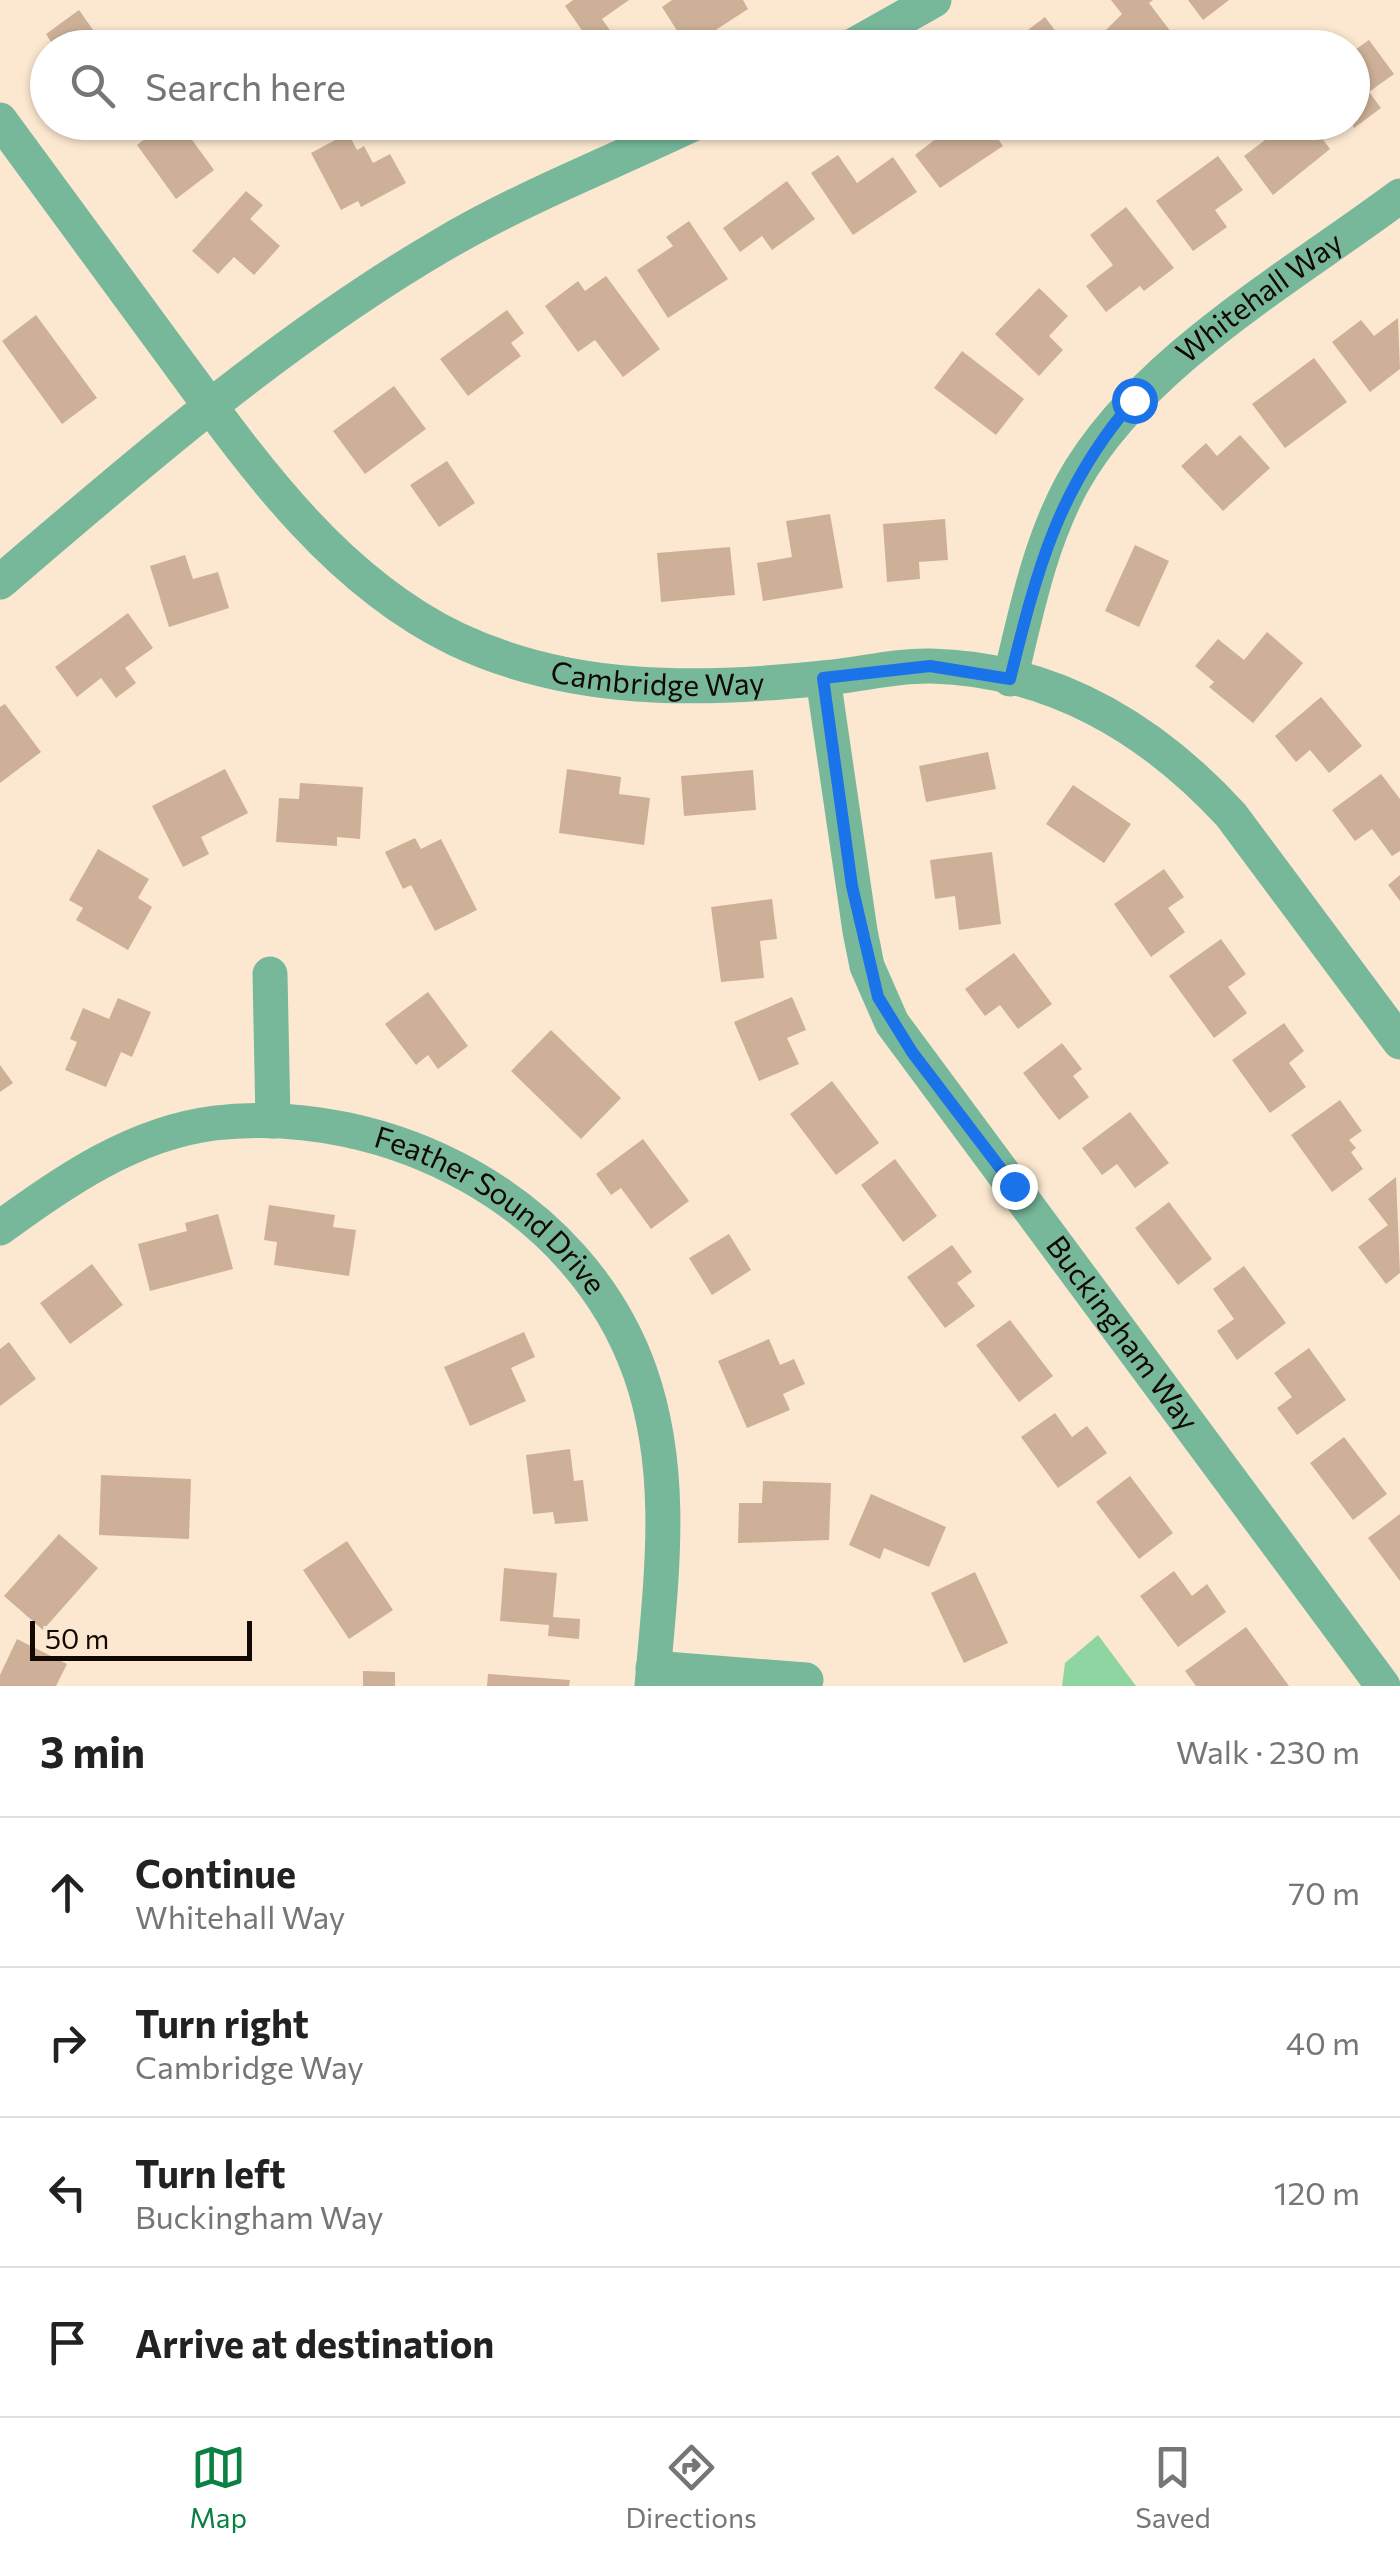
<!DOCTYPE html>
<html lang="en">
<head>
<meta charset="utf-8">
<style>
  body { margin:0; font-family:Commissioner,sans-serif; background:#f6f6f6; color:#222 }
  .scale { position:absolute; left:30px; bottom:25px; width:222px; box-sizing:border-box; padding-left:10px; border:5px solid #120a02; border-top:0; font-size:28px; line-height:35px; white-space:nowrap; color:#120a02; -webkit-text-stroke:8px #fce8d0; paint-order:stroke }
  .stop { position:absolute; width:30px; height:30px; margin:-22px; border:8px solid #1a73e8; border-radius:50%; background:#fff }
  .stop.end { background:#1a73e8; border-color:#fff; box-shadow:0 2px 10px #0008 }
  .list { margin:0; padding:0; list-style:none }
  h2 { display:flex; justify-content:space-between; align-items:center; height:130px; margin:0; padding:0 40px; font-size:42px }
  h2 small { font-size:32px; font-weight:400; color:#767676 }
  .list li { display:grid; grid-template-columns:65px 1fr auto; gap:30px; align-items:center; box-sizing:border-box; height:150px; padding:0 40px; border-top:2px solid #e0e0e0 }
  .list b { display:block; font-size:38px; white-space:nowrap }
  .list p { margin:0; font-size:32px; white-space:nowrap; color:#767676 }
  .list em { font-size:32px; font-style:normal; color:#767676 }
  .icon { flex:none; width:55px; height:55px; fill:none; stroke:currentColor; stroke-width:2; stroke-linecap:round; stroke-linejoin:round }
  .map { position:relative; flex:none; width:1400px; height:1686px; overflow:hidden }
  .search { position:absolute; background:#fff; box-shadow:0 2px 8px #0004; left:30px; right:30px; top:30px; height:110px; display:flex; align-items:center; gap:25px; box-sizing:border-box; padding:0 35px; border-radius:55px; color:#767676; font-size:38px }
  .sheet { height:730px; background:#fff }
  nav { display:flex; justify-content:space-around; align-items:center; box-sizing:border-box; height:140px; border-top:2px solid #e0e0e0; background:#fff; font-size:28px; color:#767676 }
  nav a { display:grid; justify-items:center; gap:5px }
  nav .on { color:#0b8043 }
  .map>svg:first-child { display:block }
  .green { fill:#8fd5a2 }
  .building { fill:#cdb097 }
  .lines { fill:none; stroke-linecap:round; stroke-linejoin:round }
  .minor { stroke:#77b89b; stroke-width:35 }
  .route { stroke:#1a73e8; stroke-width:12 }
  .labels { text-anchor:middle; stroke-width:8; stroke-linejoin:round; paint-order:stroke }
  .street-label { font-size:30px; fill:#120a02; stroke:#fce8d0 }
</style>
</head>
<body>
<div class="map">
<svg width="1400" height="1686" viewBox="0 0 1400 1686">
  <rect width="100%" height="100%" fill="#fce8d0"/>
  <polygon class="green" points="1098,1635 1136,1686 1062,1686 1065,1663"/>
  <g class="building">
    <polygon points="573,0 629,0 602,19 612,33 593,46 565,6"/>
    <polygon points="672,0 743,0 748,9 688,48 662,7"/>
    <polygon points="1111,0 1153,0 1149,3 1174,36 1159,48 1088,48 1122,14"/>
    <polygon points="1188,0 1229,0 1203,20"/>
    <polygon points="79,10 98,37 107,30 119,48 55,48 46,34"/>
    <polygon points="1045,17 1068,48 1023,48 1016,39"/>
    <polygon points="1369,40 1394,74 1369,92 1381,108 1354,128 1351,122 1352,52"/>
    <polygon points="136,122 179,122 214,170 176,199 137,145 147,137"/>
    <polygon points="950,122 986,122 1003,146 940,188 915,155 942,134"/>
    <polygon points="1289,122 1310,122 1330,149 1273,195 1244,156"/>
    <polygon points="348,133 357,150 364,146 373,163 390,154 406,183 361,207 358,201 341,210 311,153"/>
    <polygon points="838,155 857,183 893,157 917,192 853,235 811,173"/>
    <polygon points="1218,156 1243,190 1215,210 1227,227 1193,251 1156,201"/>
    <polygon points="787,181 815,219 772,250 762,236 740,252 723,228"/>
    <polygon points="246,191 263,205 250,219 280,246 254,275 234,257 218,274 192,251"/>
    <polygon points="1126,207 1174,268 1144,291 1140,286 1106,312 1086,286 1113,265 1090,235"/>
    <polygon points="689,221 728,279 668,318 637,270 673,246 666,237"/>
    <polygon points="606,276 660,349 623,377 595,340 578,352 545,306 578,281 585,291"/>
    <polygon points="1039,288 1068,316 1049,336 1063,350 1039,376 995,334"/>
    <polygon points="507,310 524,333 511,343 521,356 468,396 440,359"/>
    <polygon points="36,315 97,398 62,424 2,341"/>
    <polygon points="1398,318 1400,369 1370,392 1332,342 1361,320 1374,336"/>
    <polygon points="962,351 1024,399 996,435 934,388"/>
    <polygon points="1314,358 1347,402 1285,448 1252,404"/>
    <polygon points="394,386 426,429 365,474 333,431"/>
    <polygon points="1240,435 1270,468 1223,511 1181,466 1206,443 1217,456"/>
    <polygon points="447,461 475,503 439,527 410,485"/>
    <polygon points="830,514 843,588 763,601 757,563 792,557 786,521"/>
    <polygon points="945,519 948,560 919,562 920,579 887,582 883,524"/>
    <polygon points="1135,545 1169,561 1139,627 1105,611"/>
    <polygon points="730,547 735,595 661,602 657,553"/>
    <polygon points="185,555 193,579 218,572 229,608 169,627 150,566"/>
    <polygon points="128,613 153,648 125,668 136,683 116,698 101,678 77,697 55,667"/>
    <polygon points="1267,632 1303,663 1253,723 1209,687 1214,682 1195,666 1218,639 1244,660"/>
    <polygon points="1321,697 1362,746 1329,773 1310,750 1296,762 1275,736"/>
    <polygon points="5,704 41,752 0,783 0,707"/>
    <polygon points="988,752 996,789 926,802 919,766"/>
    <polygon points="225,769 248,813 201,837 209,854 183,867 152,806"/>
    <polygon points="567,769 621,777 619,794 650,798 644,845 559,833"/>
    <polygon points="753,770 756,810 684,816 681,776"/>
    <polygon points="1381,774 1400,799 1400,851 1392,856 1372,829 1355,841 1332,810"/>
    <polygon points="300,783 363,787 360,839 337,837 337,846 276,842 279,798 299,799"/>
    <polygon points="1073,785 1131,824 1104,863 1046,824"/>
    <polygon points="415,838 421,849 441,839 477,910 435,931 411,885 403,889 385,852"/>
    <polygon points="98,849 149,879 138,898 152,907 128,950 76,920 83,908 69,900"/>
    <polygon points="992,852 1001,924 959,930 955,896 935,899 930,860"/>
    <polygon points="1164,869 1184,897 1168,908 1185,932 1151,957 1114,904"/>
    <polygon points="1400,875 1400,901 1388,885"/>
    <polygon points="772,899 777,939 760,941 764,978 721,982 711,907"/>
    <polygon points="1221,939 1246,974 1228,987 1247,1013 1214,1038 1169,976"/>
    <polygon points="1014,953 1052,1004 1018,1029 1000,1005 985,1016 965,989"/>
    <polygon points="428,992 468,1046 438,1069 428,1055 416,1065 385,1024"/>
    <polygon points="792,997 806,1030 787,1038 799,1064 759,1081 734,1022"/>
    <polygon points="118,998 151,1012 132,1057 121,1052 106,1087 65,1070 77,1042 70,1039 83,1008 109,1019"/>
    <polygon points="1284,1023 1304,1051 1289,1063 1306,1087 1270,1113 1232,1060"/>
    <polygon points="551,1030 621,1098 581,1139 511,1071"/>
    <polygon points="1062,1043 1082,1069 1073,1076 1089,1097 1059,1120 1023,1073"/>
    <polygon points="0,1065 13,1083 0,1092"/>
    <polygon points="832,1081 879,1143 836,1175 790,1114"/>
    <polygon points="1340,1100 1362,1131 1349,1140 1356,1148 1351,1152 1363,1169 1332,1192 1291,1135"/>
    <polygon points="1130,1112 1169,1163 1135,1188 1117,1164 1102,1175 1082,1148"/>
    <polygon points="643,1139 689,1201 651,1229 621,1188 611,1195 596,1174"/>
    <polygon points="895,1159 937,1216 903,1242 861,1185"/>
    <polygon points="1396,1177 1400,1273 1386,1284 1358,1247 1388,1225 1368,1199"/>
    <polygon points="1169,1202 1212,1259 1178,1285 1135,1228"/>
    <polygon points="269,1205 335,1215 333,1227 356,1230 349,1276 274,1265 277,1242 264,1240"/>
    <polygon points="218,1214 233,1269 150,1291 138,1244 187,1231 185,1223"/>
    <polygon points="729,1234 751,1270 712,1295 689,1258"/>
    <polygon points="952,1245 972,1272 957,1283 975,1306 945,1328 907,1277"/>
    <polygon points="92,1264 123,1305 70,1344 40,1303"/>
    <polygon points="1244,1266 1286,1323 1237,1360 1217,1331 1234,1319 1213,1289"/>
    <polygon points="1010,1320 1053,1376 1019,1402 976,1345"/>
    <polygon points="524,1332 535,1357 511,1368 526,1401 470,1426 444,1367"/>
    <polygon points="769,1339 780,1365 794,1359 805,1384 783,1394 790,1410 747,1428 718,1361"/>
    <polygon points="9,1342 36,1379 0,1406 0,1349"/>
    <polygon points="1309,1348 1346,1400 1297,1435 1277,1408 1292,1397 1274,1373"/>
    <polygon points="1055,1413 1072,1437 1087,1426 1107,1453 1058,1488 1021,1437"/>
    <polygon points="1344,1437 1387,1494 1353,1520 1310,1463"/>
    <polygon points="570,1449 574,1481 583,1480 588,1521 555,1524 553,1512 533,1514 526,1455"/>
    <polygon points="101,1475 191,1479 189,1539 99,1535"/>
    <polygon points="1130,1476 1173,1533 1139,1559 1096,1502"/>
    <polygon points="763,1481 831,1483 829,1540 738,1543 739,1503 762,1503"/>
    <polygon points="871,1494 946,1527 929,1567 884,1548 880,1559 849,1545"/>
    <polygon points="1400,1514 1400,1581 1368,1538"/>
    <polygon points="59,1534 98,1568 43,1630 4,1596"/>
    <polygon points="347,1541 393,1610 349,1639 303,1570"/>
    <polygon points="504,1568 557,1573 553,1617 580,1619 579,1639 548,1636 549,1625 500,1621"/>
    <polygon points="1174,1571 1192,1596 1207,1584 1226,1612 1178,1647 1140,1596"/>
    <polygon points="975,1572 1008,1643 964,1663 931,1593"/>
    <polygon points="1246,1627 1289,1686 1196,1686 1185,1671"/>
    <polygon points="17,1639 67,1664 56,1686 0,1686 0,1675"/>
    <polygon points="363,1671 395,1672 395,1686 363,1686"/>
    <polygon points="488,1674 570,1680 569,1686 487,1686"/>
  </g>
  <g class="lines">
    <g class="minor">
      <polyline points="849,48 934,0"/>
      <path id="s1" d="M0 120C54 194 109 268 163 342 245 453 328 577 456 639 572 694 700 691 824 678 860 675 895 665 931 666 1052 669 1151 728 1231 815L1400 1042"/>
      <path d="M0 582C140 462 283 338 442 245 523 197 612 163 697 122"/>
      <path id="s2" d="M823 678 860 931 867 966 892 1023 1383 1686"/>
      <path id="s3" d="M1010 679C1026 613 1039 545 1072 484 1139 363 1290 278 1400 196"/>
      <polyline points="270,974 273,1121"/>
      <path id="s4" d="M0 1228C64 1181 134 1133 215 1123 389 1103 580 1202 640 1372 676 1474 661 1580 652 1686"/>
      <polyline points="653,1668 806,1680"/>
    </g>
  </g>
  <g class="lines">
    <path class="route" d="M1014 1186 912 1052 878 997 852 886 823 678 930 666 1010 679C1037 570 1058 487 1134 400"/>
  </g>
  <g class="labels">
    <g class="street-label">
      <text dy="10" stroke="none"><textPath href="#s3" startOffset="472">Whitehall Way</textPath></text>
      <text dy="10" stroke="none"><textPath href="#s1" startOffset="905">Cambridge Way</textPath></text>
      <text dy="10" stroke="none"><textPath href="#s4" startOffset="542">Feather Sound Drive</textPath></text>
      <text dy="10" stroke="none"><textPath href="#s2" startOffset="740">Buckingham Way</textPath></text>
    </g>
  </g>
</svg>
<div class="scale">50 m</div>
<div class="stop" style="left:1134px;top:400px"></div>
<div class="stop end" style="left:1014px;top:1186px"></div>
<div class="search"><svg class="icon" aria-label="search" viewBox="0 0 24 24"><circle cx="10" cy="10" r="6"/><path d="M15 15l6 6"/></svg>Search here</div>
</div>
<section class="sheet">
<h2>3 min<small>Walk · 230 m</small></h2>
<ul class="list">
<li><svg class="icon" aria-label="ahead" viewBox="0 0 24 24"><path d="M12 20V5M6 11l6-6 6 6"/></svg><div><b>Continue</b><p>Whitehall Way</p></div><em>70 m</em></li>
<li><svg class="icon" aria-label="right" viewBox="0 0 24 24"><path d="M7 20v-9h11M14 6l5 5-5 5"/></svg><div><b>Turn right</b><p>Cambridge Way</p></div><em>40 m</em></li>
<li><svg class="icon" aria-label="left" viewBox="0 0 24 24"><path d="M17 20v-9H6M10 6l-5 5 5 5"/></svg><div><b>Turn left</b><p>Buckingham Way</p></div><em>120 m</em></li>
<li><svg class="icon" aria-label="arrive" viewBox="0 0 24 24"><path d="M6 21V4h12l-3 4 3 4H6"/></svg><div><b>Arrive at destination</b></div></li>
</ul>
</section>
<nav>
<a class="on"><svg class="icon" aria-label="map" viewBox="0 0 24 24"><path d="M3 6l6-2 6 2 6-2v14l-6 2-6-2-6 2zM9 4v14M15 6v14"/></svg>Map</a>
<a><svg class="icon" aria-label="directions" viewBox="0 0 24 24"><path d="M12 3l9 9-9 9-9-9zM9 14v-3h6M13 9l2 2-2 2"/></svg>Directions</a>
<a><svg class="icon" aria-label="saved" viewBox="0 0 24 24"><path d="M7 4h10v16l-5-4-5 4z"/></svg>Saved</a>
</nav>
</body>
</html>
